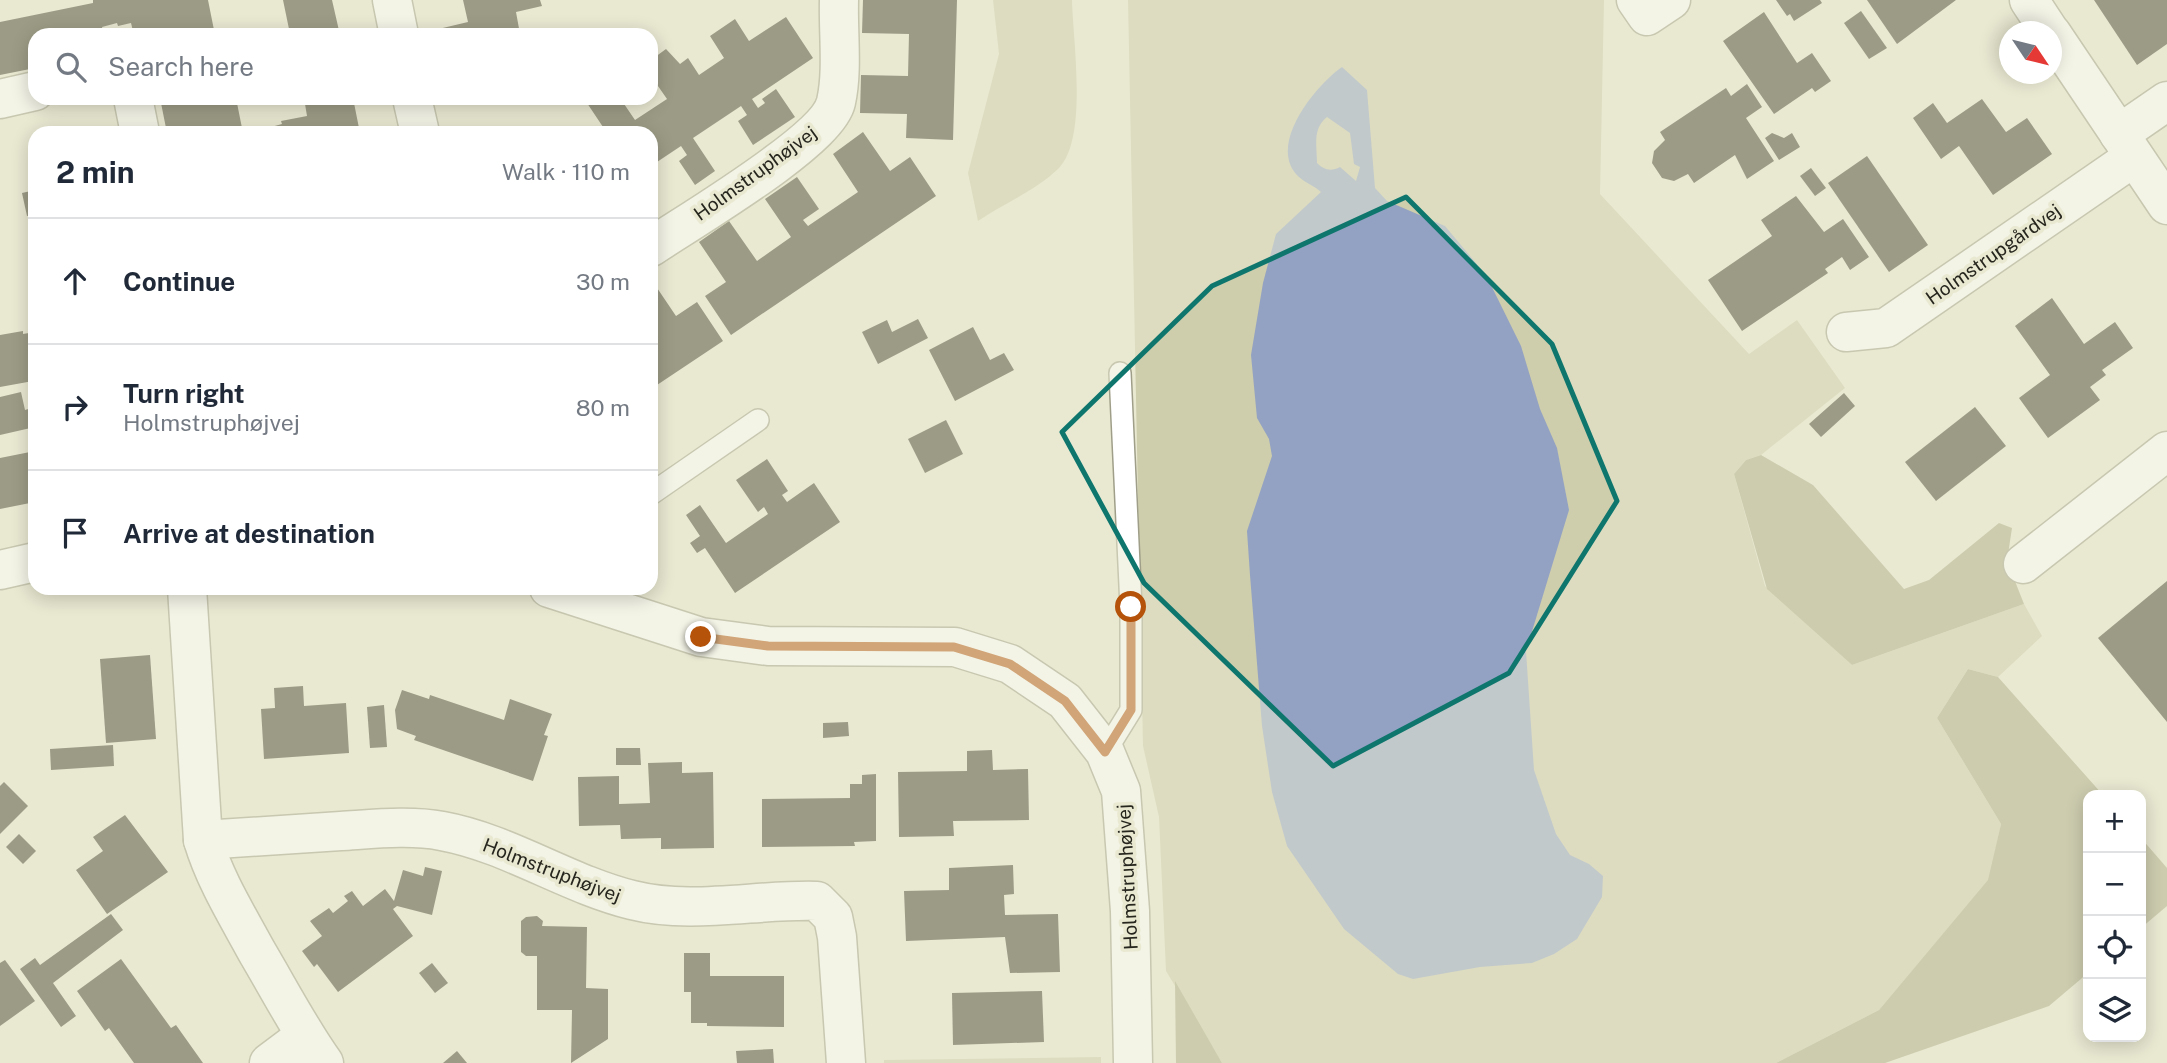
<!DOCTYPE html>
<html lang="en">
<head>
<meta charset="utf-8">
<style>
  body { margin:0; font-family:"Public Sans",sans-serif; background:#f6f6f7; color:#1f2937 }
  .controls { position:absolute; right:21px; bottom:21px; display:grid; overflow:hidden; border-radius:14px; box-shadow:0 4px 18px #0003 }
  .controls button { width:63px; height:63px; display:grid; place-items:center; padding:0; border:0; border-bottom:2px solid #e0e1e3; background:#fff; color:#1f2937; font:35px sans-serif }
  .compass { position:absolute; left:1999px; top:21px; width:63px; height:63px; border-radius:50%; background:#fff; box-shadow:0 4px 18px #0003; rotate:125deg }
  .stop { position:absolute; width:21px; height:21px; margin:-16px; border:5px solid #b45309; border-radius:50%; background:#fff }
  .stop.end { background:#b45309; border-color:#fff; box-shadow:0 2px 7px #0008 }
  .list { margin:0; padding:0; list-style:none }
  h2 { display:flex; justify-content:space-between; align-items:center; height:91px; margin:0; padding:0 28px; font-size:30px }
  h2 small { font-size:23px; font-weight:400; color:#747a83 }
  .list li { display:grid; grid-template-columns:46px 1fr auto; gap:21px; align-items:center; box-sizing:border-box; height:126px; padding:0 28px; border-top:2px solid #e0e1e3 }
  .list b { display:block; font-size:26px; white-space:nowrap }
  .list p { margin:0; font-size:23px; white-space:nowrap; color:#747a83 }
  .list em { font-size:23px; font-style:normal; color:#747a83 }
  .icon { flex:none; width:38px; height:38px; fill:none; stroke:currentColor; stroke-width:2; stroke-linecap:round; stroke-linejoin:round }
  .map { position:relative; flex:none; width:2167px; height:1063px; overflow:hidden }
  .search { position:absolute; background:#fff; box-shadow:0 4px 18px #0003; left:28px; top:28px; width:630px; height:77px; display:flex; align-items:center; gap:18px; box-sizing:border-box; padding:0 24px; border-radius:21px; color:#747a83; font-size:26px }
  .panel { position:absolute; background:#fff; box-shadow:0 4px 18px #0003; left:28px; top:126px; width:630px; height:469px; border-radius:21px }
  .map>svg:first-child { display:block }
  .green { fill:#cecdac }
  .forest { fill:#aba985 }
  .water { fill:#93a2c2; fill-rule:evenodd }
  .building { fill:#3f3e2c }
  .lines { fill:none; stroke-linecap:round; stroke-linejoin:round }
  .lane-casing { stroke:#9f9f89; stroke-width:24 }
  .street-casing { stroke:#9f9f89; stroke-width:41 }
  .lane { stroke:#fff; stroke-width:21 }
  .street { stroke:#fff; stroke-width:38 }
  .route { stroke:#b45309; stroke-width:9 }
  .marked { fill:none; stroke:#0f766e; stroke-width:5; stroke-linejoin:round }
  .labels { text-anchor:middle; stroke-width:7; stroke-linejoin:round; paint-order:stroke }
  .street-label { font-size:19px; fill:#27261e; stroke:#e9e9d2 }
</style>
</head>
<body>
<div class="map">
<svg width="2167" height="1063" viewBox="0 0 2167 1063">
  <rect width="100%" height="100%" fill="#e9e9d2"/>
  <g class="green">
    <path d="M993 0H1072C1073 41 1088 138 1059 168 1037 190 1003 204 978 221L968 173 999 54Z"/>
    <polygon points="1128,0 1604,0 1600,194 1749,354 1797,320 1845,388 1761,455 1746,460 1734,474 1765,586 1852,665 2024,604 2042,636 1998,677 1968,669 1937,718 2001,824 1989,880 1879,1010 1776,1063 1222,1063 1166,971 1159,817 1143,746"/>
    <polygon points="1101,1057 1101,1063 884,1063 884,1060"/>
  </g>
  <g class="forest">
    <polygon points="1761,455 1813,485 1904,589 1929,580 1999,523 2012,528 2007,561 2024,604 1852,665 1767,589 1734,474 1746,460"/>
    <polygon points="1968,669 1998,677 2103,795 2088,795 2088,973 2049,1006 1885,1063 1776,1063 1879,1010 1988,880 2001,824 1937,718"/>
    <polygon points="2141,838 2167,868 2167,906 2141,928"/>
    <polygon points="1175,981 1222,1063 1176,1063"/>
  </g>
  <path class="water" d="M1342 67 1367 90 1375 188 1387 201 1445 226 1486 275 1521 346 1540 409 1557 448 1569 510 1526 651 1534 770 1556 834 1570 855 1589 864 1603 876 1602 897 1577 939 1554 954 1532 963 1480 967 1413 979 1398 974 1344 929 1287 846 1272 792 1262 726 1250 575 1247 531 1272 456 1269 439 1257 418 1251 355 1263 283 1276 234 1321 192C1315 186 1305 183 1299 177 1265 146 1317 84 1342 67ZM1327 117 1350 133 1354 164 1360 167 1356 181 1340 167C1331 172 1324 170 1317 163 1317 146 1312 129 1327 117Z"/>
  <g class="building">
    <polygon points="93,0 208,0 214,30 192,35 134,35 131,23 118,26 117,23 102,27 104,35 35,35 35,68 0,75 0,22 93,3"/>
    <polygon points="283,0 332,0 340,35 268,35 289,29"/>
    <polygon points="463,0 540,0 542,6 516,12 520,34 542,29 543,35 431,35 430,31 468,22"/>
    <polygon points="863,0 957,0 953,140 906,138 907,114 860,113 861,75 908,76 909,34 862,33"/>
    <polygon points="1776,0 1820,0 1822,3 1794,21 1790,14 1787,16"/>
    <polygon points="1867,0 1956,0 1897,44"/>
    <polygon points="2094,0 2167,0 2167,44 2137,65"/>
    <polygon points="1861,11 1887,48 1869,59 1844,23"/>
    <polygon points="1764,12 1797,63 1812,53 1831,81 1815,92 1812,88 1774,114 1723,41"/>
    <polygon points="786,17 813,58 752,99 758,108 765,103 762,99 776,89 795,117 753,145 738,121 747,115 741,106 693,138 715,171 695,185 679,161 687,155 681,146 651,166 651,133 607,133 587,103 595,98 612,98 614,101 620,98 635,120 667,99 651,76 653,74 651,60 666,49 680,64 688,58 699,75 724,58 710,36 735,19 749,41"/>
    <polygon points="1747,84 1762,107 1746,118 1774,161 1747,179 1735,155 1694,183 1688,174 1674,181 1662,178 1652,163 1654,151 1665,140 1660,132 1726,88 1731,96"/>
    <polygon points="160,98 212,98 213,102 236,98 243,133 167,133"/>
    <polygon points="304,98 353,98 360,133 272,133 271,127 282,124 281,121 307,116"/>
    <polygon points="1982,99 2006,132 2027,118 2052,154 1993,195 1959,146 1941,159 1913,118 1933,103 1947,123"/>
    <polygon points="399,128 400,133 382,133 382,132"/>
    <polygon points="863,132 890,171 910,157 936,196 731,335 705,296 726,282 699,242 729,221 757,261 791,237 765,199 797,177 819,209 803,220 808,226 858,192 833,154"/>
    <polygon points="1772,133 1784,138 1792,133 1800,147 1779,160 1765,138"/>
    <polygon points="1867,156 1928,245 1889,272 1828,183"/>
    <polygon points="1811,168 1826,188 1815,196 1800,176"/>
    <polygon points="35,190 35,215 27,216 22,193"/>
    <polygon points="1796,196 1824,232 1843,219 1869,257 1850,270 1842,257 1825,269 1828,273 1742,331 1708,280 1772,236 1761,220"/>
    <polygon points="651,279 676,316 697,302 723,341 651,389"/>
    <polygon points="2052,298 2084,344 2115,322 2133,348 2102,370 2106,375 2090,387 2100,400 2048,438 2019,398 2050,375 2015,326"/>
    <polygon points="918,319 928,338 878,364 862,332 887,320 892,332"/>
    <polygon points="973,327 990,360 1004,353 1014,370 955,401 929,350"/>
    <polygon points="23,331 23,334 35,332 35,355 28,356 33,381 0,387 0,335"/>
    <polygon points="21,392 25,410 35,407 35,427 0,435 0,397"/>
    <polygon points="1844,393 1855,406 1821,437 1809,424"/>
    <polygon points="1975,407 2006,446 1936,501 1905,462"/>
    <polygon points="946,420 963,454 925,473 908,439"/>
    <polygon points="35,451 35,502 0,509 0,458"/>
    <polygon points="767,459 788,491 782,495 787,502 814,483 840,522 735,593 705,548 697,553 690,543 700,536 686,515 700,505 726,543 768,514 764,507 758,512 736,480"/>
    <polygon points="2167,581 2167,722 2098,638"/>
    <polygon points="150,655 156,739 106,743 100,659"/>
    <polygon points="303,686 304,706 346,703 349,753 264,759 261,709 275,708 274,688"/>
    <polygon points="402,690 429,699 430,695 504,720 510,699 552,714 544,735 548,736 533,781 414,740 416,736 397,729 395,710"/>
    <polygon points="384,705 387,747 370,748 367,707"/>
    <polygon points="848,722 849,736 823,738 823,723"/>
    <polygon points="113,745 114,766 51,770 50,749"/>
    <polygon points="616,748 640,748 641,765 616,765"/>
    <polygon points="992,750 993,770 1028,769 1029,820 953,821 954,836 899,837 898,772 967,771 967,751"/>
    <polygon points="682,762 682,773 713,772 714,848 661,849 661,838 621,839 620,825 579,826 578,777 619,776 619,804 650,803 648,763"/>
    <polygon points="876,774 876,841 854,842 855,846 762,847 762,799 850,798 850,784 862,784 862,775"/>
    <polygon points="4,782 28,806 0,834 0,786"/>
    <polygon points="125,815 168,872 107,914 76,870 103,851 93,837"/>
    <polygon points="19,834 36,851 23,864 6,847"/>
    <polygon points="1013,865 1014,894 1004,895 1005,915 1058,914 1060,972 1010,973 1005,937 906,941 904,891 949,890 949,868"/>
    <polygon points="425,867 442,871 432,915 397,906 393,909 413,936 338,992 317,964 314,967 302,951 322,936 310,921 329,908 333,913 348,901 344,896 352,891 363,906 385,889 394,901 403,870 423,876"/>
    <polygon points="111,914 123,930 53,983 76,1016 61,1027 20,969 35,958 40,965"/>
    <polygon points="537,916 543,921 542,926 587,927 586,988 608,989 608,1039 571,1063 572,1010 537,1010 537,956 526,956 521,952 521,921 526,917"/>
    <polygon points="684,953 710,953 710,976 784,976 784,1027 707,1026 707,1023 691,1023 691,992 684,992"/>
    <polygon points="121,959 171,1028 176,1025 203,1063 134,1063 109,1028 105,1031 77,991"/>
    <polygon points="5,960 35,1001 0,1026 0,963"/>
    <polygon points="432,963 448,983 435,993 419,973"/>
    <polygon points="1042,991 1044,1042 953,1045 952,993"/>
    <polygon points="773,1049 774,1063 737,1063 736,1051"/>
    <polygon points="457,1051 467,1063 443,1063"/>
  </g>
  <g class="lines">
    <g class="lane-casing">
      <g id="lane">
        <polyline points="651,494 758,420"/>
        <polyline points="1105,752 1131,710 1131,607 1120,373"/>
      </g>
    </g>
    <g class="street-casing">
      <g id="street">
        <polyline points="392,0 399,35"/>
        <polyline points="1636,0 1647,16 1671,0"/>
        <polyline points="2029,0 2050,32"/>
        <polyline points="2052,34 2167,205"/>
        <polyline points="133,98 140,133"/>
        <polyline points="412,98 420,133"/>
        <polyline points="0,99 35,91"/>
        <polyline points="2119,134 2167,101"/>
        <path d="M651 247C688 222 827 141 836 102 843 71 838 33 839 0"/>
        <polyline points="1846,332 1886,328 2134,157"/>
        <polyline points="2023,564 2167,451"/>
        <polyline points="0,570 35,562"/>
        <path d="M187 588 203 840C215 880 237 915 257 952 279 989 299 1028 324 1063"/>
        <polyline points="549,588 701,637 768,646 955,647 1010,664 1065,701 1105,752 1121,791 1130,911 1133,1063"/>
        <path d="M203 840C249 837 295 834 341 831 374 829 410 825 442 831 508 843 567 884 632 900 691 915 757 899 817 901L833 917 837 937 846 1063"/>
        <polyline points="269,1063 305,1036"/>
      </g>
    </g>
    <use href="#lane" class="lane"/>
    <use href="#street" class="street"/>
  </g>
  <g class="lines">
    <polyline class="route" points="701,637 768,646 954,647 1010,664 1065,701 1105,752 1131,710 1131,607"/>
  </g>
  <path d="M0 0H2167V1063H0ZM1406 197 1552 344 1617 501 1509 673 1333 766 1144 583 1062 432 1212 286Z" fill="#e9e9d2" fill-opacity=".55" fill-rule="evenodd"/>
  <path class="marked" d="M1406 197 1552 344 1617 501 1509 673 1333 766 1144 583 1062 432 1212 286Z"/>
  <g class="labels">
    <g class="street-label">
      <text transform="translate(755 173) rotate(-36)" y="7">Holmstruphøjvej</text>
      <text transform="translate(1993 254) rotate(-35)" y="7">Holmstrupgårdvej</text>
      <text transform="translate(552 870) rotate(21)" y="7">Holmstruphøjvej</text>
      <text transform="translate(1127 877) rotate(-93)" y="7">Holmstruphøjvej</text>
    </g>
  </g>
</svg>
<div class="controls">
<button>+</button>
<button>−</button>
<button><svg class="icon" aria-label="locate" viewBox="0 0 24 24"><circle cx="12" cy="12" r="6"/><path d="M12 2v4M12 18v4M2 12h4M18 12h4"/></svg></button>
<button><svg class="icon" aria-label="layers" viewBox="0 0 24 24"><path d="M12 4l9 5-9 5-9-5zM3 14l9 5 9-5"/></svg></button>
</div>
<svg class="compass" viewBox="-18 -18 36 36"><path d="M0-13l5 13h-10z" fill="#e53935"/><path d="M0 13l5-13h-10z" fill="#747a83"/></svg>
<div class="stop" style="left:1131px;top:607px"></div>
<div class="stop end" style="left:701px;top:637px"></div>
<div class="search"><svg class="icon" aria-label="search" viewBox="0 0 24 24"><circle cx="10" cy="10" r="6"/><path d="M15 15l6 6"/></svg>Search here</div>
<section class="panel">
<h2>2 min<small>Walk · 110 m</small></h2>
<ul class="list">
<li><svg class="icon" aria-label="ahead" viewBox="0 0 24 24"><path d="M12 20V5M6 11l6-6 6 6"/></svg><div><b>Continue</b></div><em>30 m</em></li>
<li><svg class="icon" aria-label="right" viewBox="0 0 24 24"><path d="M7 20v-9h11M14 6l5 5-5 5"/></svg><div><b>Turn right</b><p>Holmstruphøjvej</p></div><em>80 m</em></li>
<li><svg class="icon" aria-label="arrive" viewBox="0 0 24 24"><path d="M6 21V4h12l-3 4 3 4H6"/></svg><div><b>Arrive at destination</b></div></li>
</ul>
</section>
</div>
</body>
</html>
